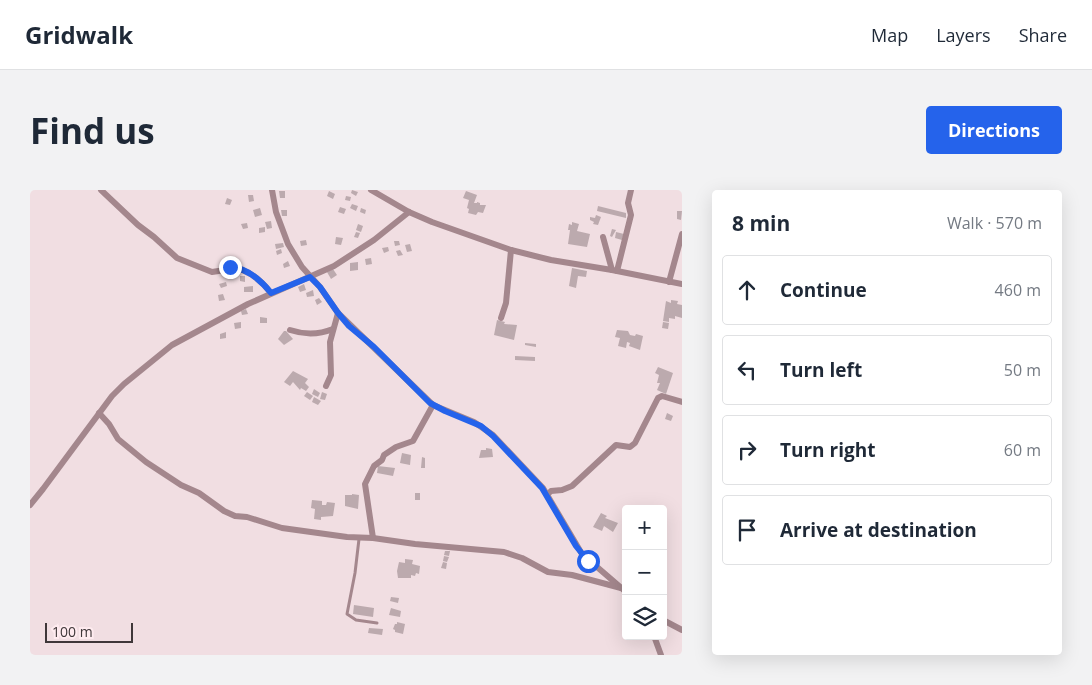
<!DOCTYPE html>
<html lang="en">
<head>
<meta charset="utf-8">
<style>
  body { margin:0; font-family:"Open Sans",sans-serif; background:#f2f2f3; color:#1f2937 }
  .controls { position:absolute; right:15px; bottom:15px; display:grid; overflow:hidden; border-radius:5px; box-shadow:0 5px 20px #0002 }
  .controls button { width:45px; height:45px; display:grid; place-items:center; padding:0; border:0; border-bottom:1px solid #e0e1e3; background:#fff; color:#1f2937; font:25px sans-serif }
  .scale { position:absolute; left:15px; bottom:12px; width:88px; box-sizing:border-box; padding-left:5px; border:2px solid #3f3739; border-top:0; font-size:14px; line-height:18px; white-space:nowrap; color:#3f3739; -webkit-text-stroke:4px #feebef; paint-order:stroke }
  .stop { position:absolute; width:15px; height:15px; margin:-11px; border:4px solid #2563eb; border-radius:50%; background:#fff }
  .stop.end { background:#2563eb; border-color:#fff; box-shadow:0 1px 5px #0008 }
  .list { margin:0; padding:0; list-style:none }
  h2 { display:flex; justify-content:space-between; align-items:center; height:65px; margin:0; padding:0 20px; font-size:21px }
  h2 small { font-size:16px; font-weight:400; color:#747a83 }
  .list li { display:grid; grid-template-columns:32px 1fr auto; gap:15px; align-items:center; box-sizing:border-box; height:70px; margin:0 10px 10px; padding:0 10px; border:1px solid #e0e1e3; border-radius:5px }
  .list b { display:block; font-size:19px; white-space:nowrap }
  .list em { font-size:16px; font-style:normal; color:#747a83 }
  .icon { flex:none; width:28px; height:28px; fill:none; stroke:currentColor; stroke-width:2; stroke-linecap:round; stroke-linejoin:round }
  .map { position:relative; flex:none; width:652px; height:465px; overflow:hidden; border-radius:5px }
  header { display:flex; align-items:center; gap:30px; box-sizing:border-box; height:70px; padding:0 25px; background:#fff; border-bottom:1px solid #e0e1e3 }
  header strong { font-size:24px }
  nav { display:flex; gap:28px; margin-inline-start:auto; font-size:18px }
  .intro { display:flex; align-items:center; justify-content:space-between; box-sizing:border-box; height:120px; padding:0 30px }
  h1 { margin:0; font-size:35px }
  .button { padding:12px 22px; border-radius:5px; background:#2563eb; color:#fff; font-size:18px; font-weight:700 }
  main { display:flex; gap:30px; padding:0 30px }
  aside { flex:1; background:#fff; border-radius:5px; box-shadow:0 5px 20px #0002 }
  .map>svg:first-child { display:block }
  .building { fill:#bcaaae }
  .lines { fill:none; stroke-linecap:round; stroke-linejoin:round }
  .service { stroke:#a4878d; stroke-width:3 }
  .minor { stroke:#a4878d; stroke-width:6 }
  .route { stroke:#2563eb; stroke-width:6 }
</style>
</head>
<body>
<header>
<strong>Gridwalk</strong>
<nav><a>Map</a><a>Layers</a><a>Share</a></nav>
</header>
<div class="intro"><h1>Find us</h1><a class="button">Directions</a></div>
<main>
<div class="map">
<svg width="652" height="465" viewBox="0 0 652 465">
  <rect width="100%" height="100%" fill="#f1dee2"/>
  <g class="building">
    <polygon points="322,0 328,2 326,6 321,3"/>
    <polygon points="249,1 255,1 255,8 250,8"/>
    <polygon points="299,1 305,4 303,9 297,6"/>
    <polygon points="436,1 447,5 444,13 447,13 447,12 450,13 450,15 456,15 453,23 448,22 446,25 438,23 439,19 437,18 439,10 433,8"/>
    <polygon points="218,5 223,5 224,11 219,12"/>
    <polygon points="316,6 321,7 320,11 315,10"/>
    <polygon points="197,8 202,10 200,15 195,14"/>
    <polygon points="322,14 328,16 326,21 320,18"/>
    <polygon points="568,16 596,23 596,28 567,21"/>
    <polygon points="310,17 316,19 314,24 308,22"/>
    <polygon points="230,18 232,25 225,27 223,20"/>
    <polygon points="331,18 336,20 335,24 330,22"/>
    <polygon points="251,20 257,20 257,26 252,26"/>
    <polygon points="647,21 652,21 651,30 647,29"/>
    <polygon points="566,25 571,27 568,35 563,34 564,32 560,30 560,27 565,28"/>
    <polygon points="241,31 242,38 237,39 235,32"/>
    <polygon points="542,32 549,34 547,41 560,44 557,57 538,54 540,40 538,40 539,34 542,35"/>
    <polygon points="217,33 218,38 213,39 211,34"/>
    <polygon points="328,34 333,36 331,42 326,40"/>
    <polygon points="235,37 235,42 229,43 229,38"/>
    <polygon points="582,39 586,40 582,47 580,46"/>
    <polygon points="326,42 330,43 328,48 324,47"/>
    <polygon points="586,42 594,44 592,50 585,48"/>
    <polygon points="306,47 313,48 311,55 305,54"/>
    <polygon points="276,50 277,55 271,56 270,51"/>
    <polygon points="364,51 369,51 370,55 365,56"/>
    <polygon points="253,53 254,57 246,59 245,54"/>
    <polygon points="380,54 382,61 377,62 375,55"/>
    <polygon points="358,57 359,61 354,63 352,58"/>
    <polygon points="251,59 252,63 247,65 246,61"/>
    <polygon points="370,60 373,65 368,66 366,61"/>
    <polygon points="341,68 342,74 336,75 335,69"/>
    <polygon points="258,71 260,76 254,78 253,74"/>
    <polygon points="328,72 328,80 320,81 320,73"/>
    <polygon points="542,78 557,81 556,87 548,86 546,98 539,96"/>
    <polygon points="201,79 206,81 203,89 197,86"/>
    <polygon points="303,79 307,85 301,89 297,82"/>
    <polygon points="210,86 215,86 215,92 210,91"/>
    <polygon points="196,92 197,96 191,98 189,94"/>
    <polygon points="274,94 276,100 270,102 268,97"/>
    <polygon points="223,96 223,102 214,102 214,97"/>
    <polygon points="283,100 284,106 277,107 276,103"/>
    <polygon points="193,104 195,110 189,111 188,105"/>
    <polygon points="289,108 292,112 287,115 285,110"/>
    <polygon points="641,110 648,111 647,114 652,115 652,128 645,126 645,129 639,128 639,132 633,131 636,111 641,113"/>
    <polygon points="216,119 218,124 212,125 211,121"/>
    <polygon points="230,127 237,128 237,133 230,133"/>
    <polygon points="467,130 475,132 474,134 487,135 484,150 464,145"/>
    <polygon points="211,132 211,138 205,139 204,133"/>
    <polygon points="633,132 639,133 638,139 632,138"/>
    <polygon points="587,140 598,141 600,145 605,146 606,144 613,146 610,160 599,156 600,153 597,152 596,158 588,156 590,148 585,147"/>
    <polygon points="254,141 256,141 263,149 254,155 248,149"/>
    <polygon points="196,142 196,148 190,149 190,144"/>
    <polygon points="495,153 506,154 506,157 495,155"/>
    <polygon points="485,166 505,167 505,171 485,170"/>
    <polygon points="628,177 643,183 636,204 627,200 630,193 627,193 629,185 625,183"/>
    <polygon points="263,181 278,189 275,193 279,197 276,201 271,198 270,200 263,192 260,196 254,192"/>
    <polygon points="284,199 290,203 288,207 282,204"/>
    <polygon points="277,202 283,206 280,210 274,206"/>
    <polygon points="292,202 297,204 295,210 290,209"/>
    <polygon points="284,207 291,211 288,215 282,212"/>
    <polygon points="637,223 643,226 641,231 635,229"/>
    <polygon points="456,258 462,259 463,267 449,268 451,260 456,260"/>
    <polygon points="372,263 381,265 380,275 370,273"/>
    <polygon points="392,267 395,268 395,278 391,278"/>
    <polygon points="348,276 365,278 363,286 347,283"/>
    <rect x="385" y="303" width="5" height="7"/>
    <polygon points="322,304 329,305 328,319 315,316 315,305 322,305"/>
    <polygon points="282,310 292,311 292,315 296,315 297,312 305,313 303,326 291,327 291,330 284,329 285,319 281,318"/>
    <polygon points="571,323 577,326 575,328 588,333 583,342 574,336 572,341 563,337"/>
    <polygon points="415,361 420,361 419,366 414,365"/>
    <polygon points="414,366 419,367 417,372 413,371"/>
    <polygon points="375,369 383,370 382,374 390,376 389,384 386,383 385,386 381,385 381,388 368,388 367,381 369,372 375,373"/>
    <polygon points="413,372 417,373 416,379 411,378"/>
    <polygon points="361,407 369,408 368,413 360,411"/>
    <polygon points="324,415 344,418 343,427 323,424"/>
    <polygon points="361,418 371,421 370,427 359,425"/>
    <polygon points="367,432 375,434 373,444 365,442 365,440 363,439 365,434 367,434"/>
    <polygon points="339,438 353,439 352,445 338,443"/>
  </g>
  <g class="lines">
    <polyline class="service" points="329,349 325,383 317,424 326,430 347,433"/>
    <g class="minor">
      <path d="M71 0 108 35 124 47 147 68 182 82 195 80 199 77C217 78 230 89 241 103"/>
      <polyline points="242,0 246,22 258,54 272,77 290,97 308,123 403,215 444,232 463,245 513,298 552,364 596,402"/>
      <polyline points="341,0 379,22 402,32 481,60 521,70 582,80 652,94"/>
      <polyline points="573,47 582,80"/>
      <polyline points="587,81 601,25 598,13 601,0"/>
      <polyline points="639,92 652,44"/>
      <polyline points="471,128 476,113 481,60"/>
      <path d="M260 140C275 145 288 145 303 139"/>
      <polyline points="296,196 301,185 300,152 308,123"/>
      <polyline points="69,223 79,234 88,249 116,272 151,295 169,303 194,321 205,326 217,327 252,338 317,347 343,348 385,354 474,362 492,368 518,382 542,385 591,398"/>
      <polyline points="517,305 521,301 532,300 542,296 586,255 600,257 605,253 628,208 632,206 652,212"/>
      <polyline points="0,315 13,299 82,206 94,194 142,155 218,114 304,76 344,50 379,22"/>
      <polyline points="343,348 335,294 344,276 352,270 354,265 366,257 383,251 403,215"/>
      <polyline points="633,430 652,440"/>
      <polyline points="624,446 631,465"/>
    </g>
  </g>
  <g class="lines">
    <path class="route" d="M200 77C217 78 230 89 241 103L280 87 290 97 308 123 319 136 344 157 400 213 415 221 451 236 463 246 512 298 546 356 558 371"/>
  </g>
</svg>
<div class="controls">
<button>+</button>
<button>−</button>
<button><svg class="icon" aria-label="layers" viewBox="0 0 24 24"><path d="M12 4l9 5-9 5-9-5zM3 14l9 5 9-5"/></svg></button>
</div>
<div class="scale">100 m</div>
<div class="stop" style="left:558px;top:371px"></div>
<div class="stop end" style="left:200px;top:77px"></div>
</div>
<aside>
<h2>8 min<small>Walk · 570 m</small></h2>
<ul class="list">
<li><svg class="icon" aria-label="ahead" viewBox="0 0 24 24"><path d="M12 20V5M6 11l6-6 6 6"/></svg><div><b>Continue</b></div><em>460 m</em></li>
<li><svg class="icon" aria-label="left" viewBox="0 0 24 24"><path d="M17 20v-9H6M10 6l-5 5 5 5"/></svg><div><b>Turn left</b></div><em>50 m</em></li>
<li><svg class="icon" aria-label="right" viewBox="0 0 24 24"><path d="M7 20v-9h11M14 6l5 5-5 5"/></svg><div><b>Turn right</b></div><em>60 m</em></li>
<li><svg class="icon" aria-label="arrive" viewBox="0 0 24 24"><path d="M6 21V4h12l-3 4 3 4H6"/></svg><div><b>Arrive at destination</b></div></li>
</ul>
</aside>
</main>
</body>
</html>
